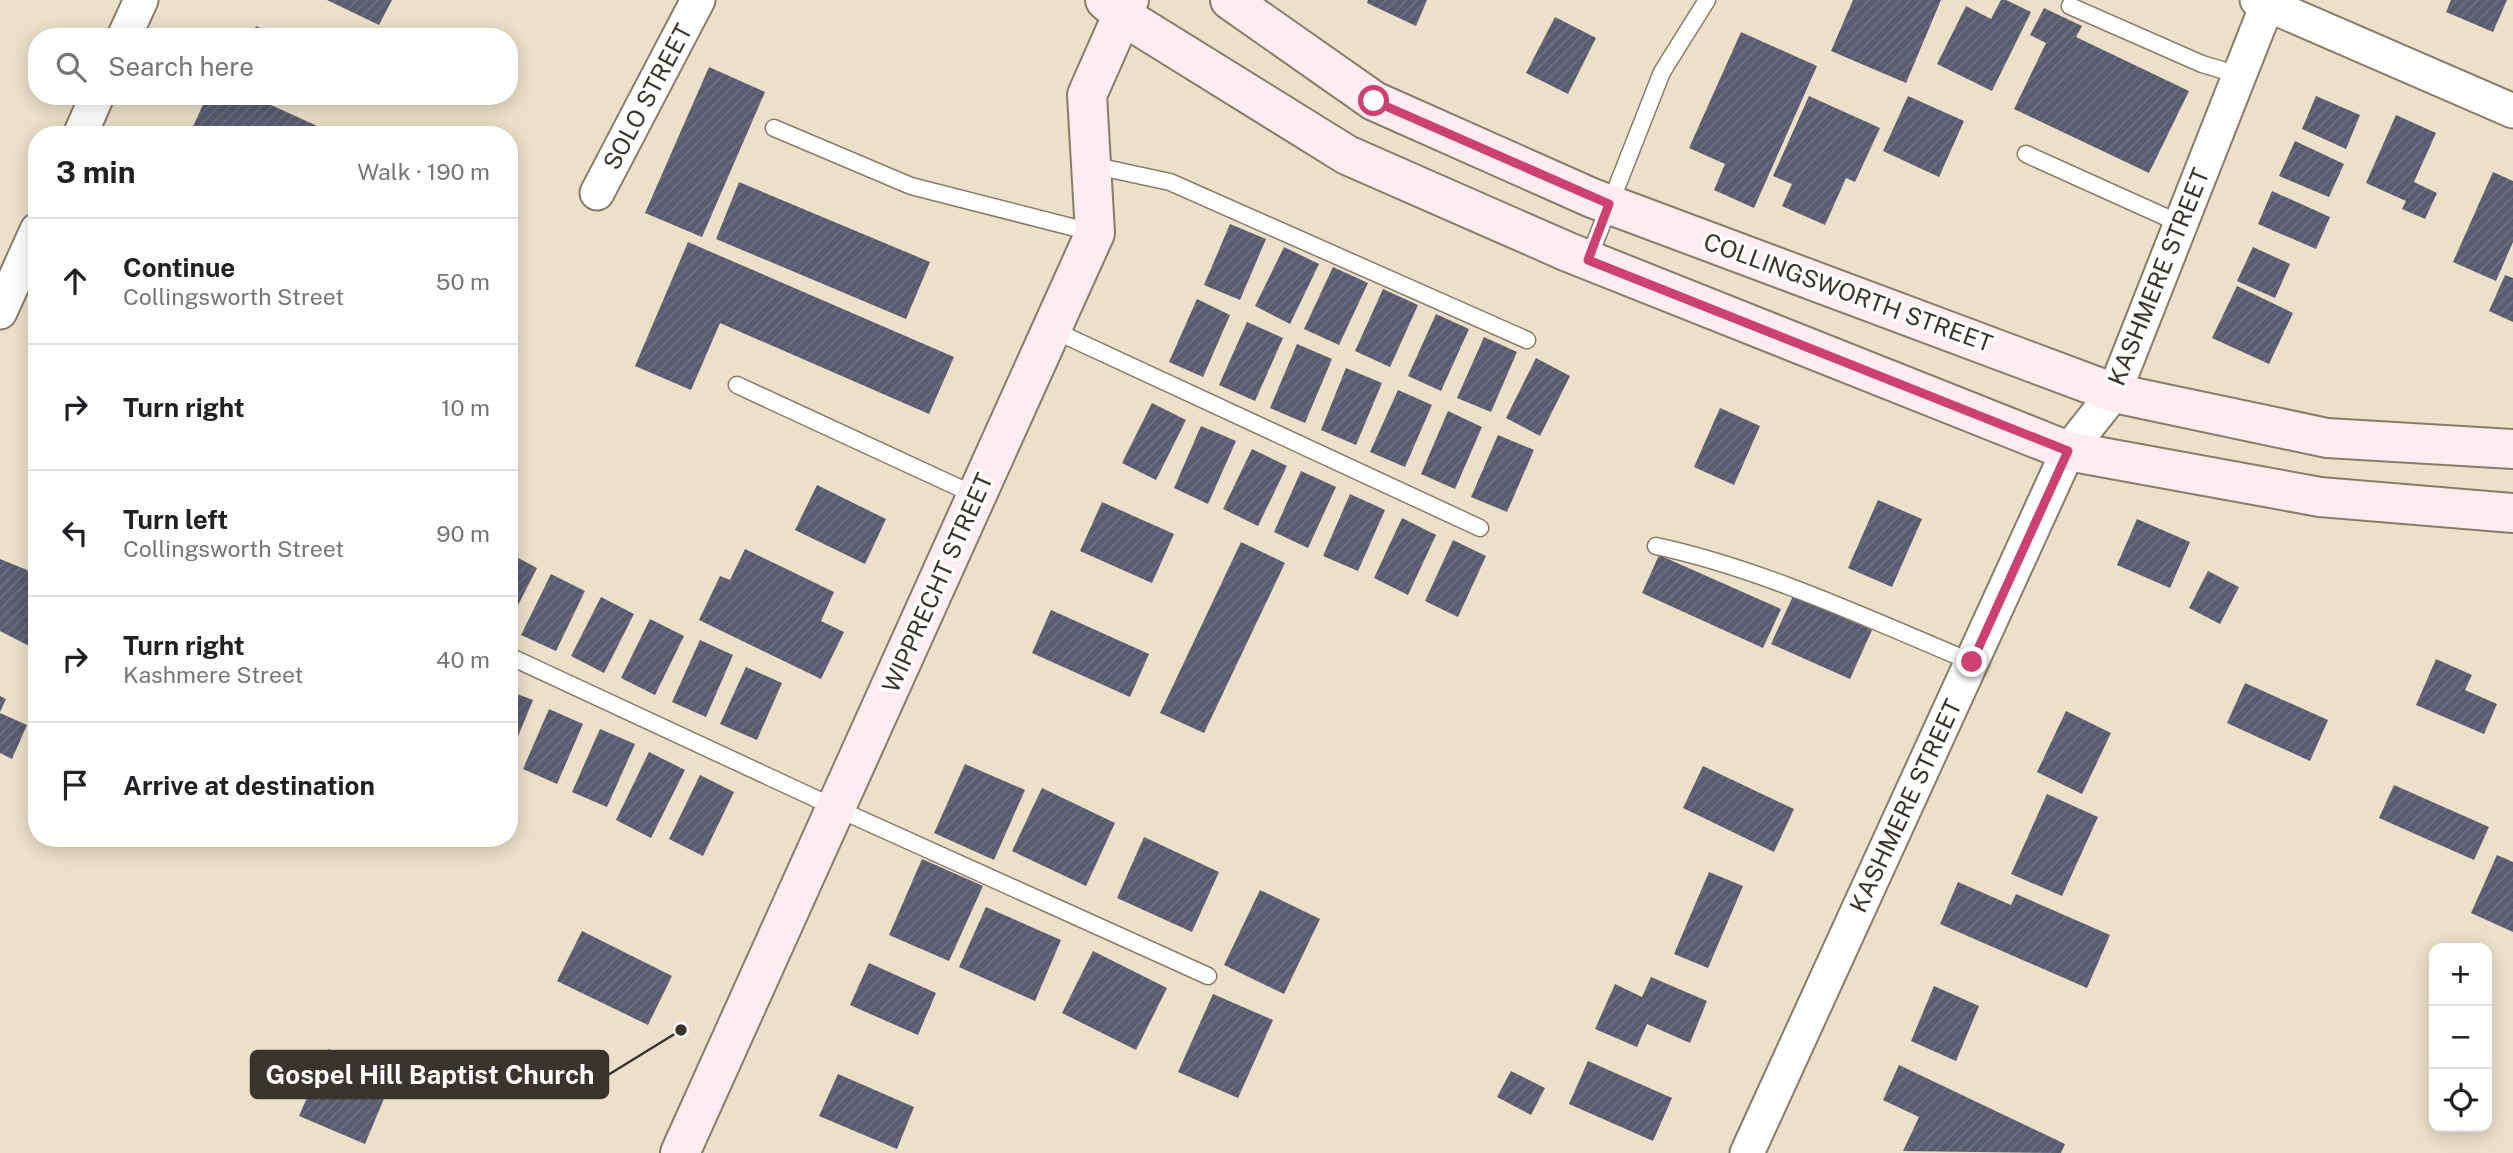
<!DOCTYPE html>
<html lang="en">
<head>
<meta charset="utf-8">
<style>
  body { margin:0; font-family:"Public Sans",sans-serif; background:#f2f2f2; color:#202124 }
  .controls { position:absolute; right:21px; bottom:21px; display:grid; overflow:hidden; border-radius:14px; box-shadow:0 4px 18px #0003 }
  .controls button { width:63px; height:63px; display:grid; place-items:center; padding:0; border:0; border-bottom:2px solid #e0e0e0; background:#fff; color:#202124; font:35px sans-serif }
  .stop { position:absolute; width:21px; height:21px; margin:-16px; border:5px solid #cd4172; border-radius:50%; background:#fff }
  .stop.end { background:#cd4172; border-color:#fff; box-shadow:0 2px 7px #0008 }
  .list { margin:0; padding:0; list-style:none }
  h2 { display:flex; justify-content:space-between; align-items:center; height:91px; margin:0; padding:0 28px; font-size:30px }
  h2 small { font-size:23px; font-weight:400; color:#757577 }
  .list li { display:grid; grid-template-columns:46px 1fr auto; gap:21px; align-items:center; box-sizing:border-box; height:126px; padding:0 28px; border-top:2px solid #e0e0e0 }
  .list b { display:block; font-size:26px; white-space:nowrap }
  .list p { margin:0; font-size:23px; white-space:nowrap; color:#757577 }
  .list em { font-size:23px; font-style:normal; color:#757577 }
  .icon { flex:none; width:38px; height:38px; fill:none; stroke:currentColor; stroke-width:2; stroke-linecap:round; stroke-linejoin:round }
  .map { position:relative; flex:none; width:2513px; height:1153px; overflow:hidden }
  .search { position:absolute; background:#fff; box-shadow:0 4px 18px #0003; left:28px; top:28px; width:490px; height:77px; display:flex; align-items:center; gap:18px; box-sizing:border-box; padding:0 24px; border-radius:28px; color:#757577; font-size:26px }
  .panel { position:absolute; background:#fff; box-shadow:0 4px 18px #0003; left:28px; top:126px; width:490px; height:721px; border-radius:28px }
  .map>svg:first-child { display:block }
  .building { fill:url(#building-hatch) }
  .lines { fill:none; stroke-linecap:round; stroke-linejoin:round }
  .lane-casing { stroke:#887c69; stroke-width:19 }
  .street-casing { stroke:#887c69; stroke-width:37 }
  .secondary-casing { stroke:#887c69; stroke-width:42 }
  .lane { stroke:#fff; stroke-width:16 }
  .street { stroke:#fff; stroke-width:33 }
  .secondary { stroke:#feecf1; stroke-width:38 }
  .route { stroke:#cd4172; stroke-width:9 }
  .labels { text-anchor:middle; stroke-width:7; stroke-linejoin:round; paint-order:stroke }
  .street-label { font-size:24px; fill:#39342c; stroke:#fff }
  .leader { fill:none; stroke:#39342c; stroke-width:2.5 }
  .callout-dot { fill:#39342c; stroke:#fff; stroke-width:2.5 }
  .callout { fill:#39342c; stroke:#39342c; stroke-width:2.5 }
  .callout-label { font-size:26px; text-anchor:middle; font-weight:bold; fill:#fff }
</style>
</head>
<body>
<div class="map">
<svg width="2513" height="1153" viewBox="0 0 2513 1153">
  <defs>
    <pattern id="building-hatch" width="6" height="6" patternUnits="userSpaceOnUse" patternTransform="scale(1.75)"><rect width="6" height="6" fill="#595b6f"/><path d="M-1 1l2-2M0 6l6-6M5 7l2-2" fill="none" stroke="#6e707f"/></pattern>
  </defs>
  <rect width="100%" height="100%" fill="#ece0ca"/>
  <g class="building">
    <polygon points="327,0 392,0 379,25"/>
    <polygon points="1368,0 1427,0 1416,26 1367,3"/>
    <polygon points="1853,0 1941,0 1906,83 1831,51"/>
    <polygon points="2001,0 2006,0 2031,12 1992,91 1937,64 1966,6 1991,19"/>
    <polygon points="2451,0 2507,0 2493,32 2446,12"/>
    <polygon points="2044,8 2082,26 2076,37 2189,91 2149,173 2014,109 2046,43 2030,35"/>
    <polygon points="1555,17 1596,38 1568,94 1526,73"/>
    <polygon points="256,26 279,37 251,37"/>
    <polygon points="1741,32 1817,66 1754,208 1714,190 1725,164 1689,148"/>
    <polygon points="709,67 765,92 702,237 645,213"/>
    <polygon points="207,96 251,96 326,130 324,135 194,135 190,133"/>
    <polygon points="1809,96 1880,128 1855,182 1846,178 1825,225 1782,206 1792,184 1773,176"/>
    <polygon points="1908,96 1964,121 1939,177 1883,151"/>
    <polygon points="2316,96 2360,115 2346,149 2302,129"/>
    <polygon points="2396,115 2436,133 2414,182 2437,193 2425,219 2402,209 2406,201 2366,183"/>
    <polygon points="2295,141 2344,164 2329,197 2279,176"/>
    <polygon points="2493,172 2513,181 2513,242 2496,281 2453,262"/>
    <polygon points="739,182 930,262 906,319 716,239"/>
    <polygon points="2272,191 2330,217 2316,249 2258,224"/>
    <polygon points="1230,224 1266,239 1240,300 1204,285"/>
    <polygon points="688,242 954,357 929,414 720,323 691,390 635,366"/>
    <polygon points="1284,247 1319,264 1290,324 1255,306"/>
    <polygon points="2253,247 2290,264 2275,298 2237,281"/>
    <polygon points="1333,267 1368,283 1339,345 1304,329"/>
    <polygon points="2505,275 2513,278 2513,322 2489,311"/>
    <polygon points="2237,286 2293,313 2269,364 2212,338"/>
    <polygon points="1383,289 1418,305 1390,367 1355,351"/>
    <polygon points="1197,299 1230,315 1203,377 1169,362"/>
    <polygon points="1436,314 1469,329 1441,391 1408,376"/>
    <polygon points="1247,322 1283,338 1255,401 1219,385"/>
    <polygon points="1484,337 1517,352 1491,412 1457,398"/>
    <polygon points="1297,344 1332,359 1305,423 1270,408"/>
    <polygon points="1536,358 1570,376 1540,436 1506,418"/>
    <polygon points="1346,368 1382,383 1356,445 1321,430"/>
    <polygon points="1398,390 1432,405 1405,467 1370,452"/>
    <polygon points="1152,403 1186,420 1156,480 1122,463"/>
    <polygon points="1720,408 1760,426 1734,485 1694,467"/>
    <polygon points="1448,411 1482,427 1455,489 1421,474"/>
    <polygon points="1201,426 1236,441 1208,504 1174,488"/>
    <polygon points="1498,435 1534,450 1507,512 1471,497"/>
    <polygon points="1252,449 1287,466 1258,526 1223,509"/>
    <polygon points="1301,471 1336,487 1308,548 1274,532"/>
    <polygon points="817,485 886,519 865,564 795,530"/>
    <polygon points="1350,494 1385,510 1358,571 1323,556"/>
    <polygon points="1878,500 1922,519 1892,587 1848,568"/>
    <polygon points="1102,502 1174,534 1152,583 1080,551"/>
    <polygon points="1402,518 1436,535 1408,595 1374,578"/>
    <polygon points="2137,519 2190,542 2170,588 2117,565"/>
    <polygon points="1453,540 1486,556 1458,617 1425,601"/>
    <polygon points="1241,542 1285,563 1204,733 1160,713"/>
    <polygon points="745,549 834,592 821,621 844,632 821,679 699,620 720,576 730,580"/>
    <polygon points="509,553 537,568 509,623"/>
    <polygon points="1659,555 1781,609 1763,648 1642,593"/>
    <polygon points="0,559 37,574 37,650 0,631"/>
    <polygon points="2208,571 2239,587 2220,624 2189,608"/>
    <polygon points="551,574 585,591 556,651 521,635"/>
    <polygon points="1793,596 1872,630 1850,679 1771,644"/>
    <polygon points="601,597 634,614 604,673 571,656"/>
    <polygon points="1051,610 1149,654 1130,697 1032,653"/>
    <polygon points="650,619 684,636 655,695 621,678"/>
    <polygon points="700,640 733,655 706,717 672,702"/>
    <polygon points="2436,659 2472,675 2465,690 2497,704 2484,734 2416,705"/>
    <polygon points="746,667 782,683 757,740 720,724"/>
    <polygon points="2245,683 2328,720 2310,761 2227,723"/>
    <polygon points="509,691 533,700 509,758"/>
    <polygon points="0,696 6,699 0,712"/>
    <polygon points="549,709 583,724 557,784 523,769"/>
    <polygon points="2066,711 2111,733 2082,794 2037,772"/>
    <polygon points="0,713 27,725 12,759 0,753"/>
    <polygon points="600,729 635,744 607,807 572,792"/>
    <polygon points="649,752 685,770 651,838 616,820"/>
    <polygon points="965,764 1025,790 994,860 934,833"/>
    <polygon points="1703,766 1794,809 1774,852 1683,808"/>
    <polygon points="700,775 734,792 703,856 669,839"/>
    <polygon points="2394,785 2489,827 2474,860 2379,818"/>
    <polygon points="1042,788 1115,823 1086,886 1012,851"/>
    <polygon points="2047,794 2098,817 2062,896 2011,874"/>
    <polygon points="1144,837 1219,872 1192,932 1117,898"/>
    <polygon points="2497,855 2513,862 2513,932 2471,913"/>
    <polygon points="922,859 983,886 949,961 889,935"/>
    <polygon points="1709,872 1743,886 1708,968 1674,954"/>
    <polygon points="1958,882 2011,905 2016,894 2110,935 2087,988 1940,924"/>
    <polygon points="1260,890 1320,919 1284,994 1224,965"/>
    <polygon points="986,907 1061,940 1035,1001 959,967"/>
    <polygon points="582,931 672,976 648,1025 557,981"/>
    <polygon points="1093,951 1167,988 1136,1050 1062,1013"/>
    <polygon points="869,963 936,993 918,1035 850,1005"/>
    <polygon points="1651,977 1707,1001 1690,1043 1647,1024 1637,1047 1595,1029 1615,984 1642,997"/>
    <polygon points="1934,986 1979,1006 1956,1061 1911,1041"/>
    <polygon points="1213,994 1273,1020 1238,1098 1178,1072"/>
    <polygon points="328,1049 393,1077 365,1144 299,1116"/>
    <polygon points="1588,1061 1672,1098 1653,1141 1569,1104"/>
    <polygon points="1899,1065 2065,1144 2061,1153 1903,1151 1919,1117 1883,1100"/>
    <polygon points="1511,1071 1545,1088 1531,1115 1497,1097"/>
    <polygon points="838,1074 914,1107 897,1149 819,1116"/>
  </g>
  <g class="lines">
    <g class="lane-casing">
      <g id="lane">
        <polyline points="2070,6 2202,64 2239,75"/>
        <polyline points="774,128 911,186 1095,233"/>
        <polyline points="2026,154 2181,224"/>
        <polyline points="1091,165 1170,182 1527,340"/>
        <polyline points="1588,260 1662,72 1707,0"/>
        <polyline points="1051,329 1480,528"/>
        <polyline points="737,385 977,496"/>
        <path d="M1656 546C1763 569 1871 620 1972 662"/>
        <polyline points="509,656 836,808 1208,976"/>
      </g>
    </g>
    <g class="street-casing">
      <g id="street">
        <polyline points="2257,0 2513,111"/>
        <polyline points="124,37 141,0"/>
        <polyline points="80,135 97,96"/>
        <polyline points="597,193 698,0"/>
        <polyline points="0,312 37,230"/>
        <polyline points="1747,1153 2068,451 2114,393 2269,0"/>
      </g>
    </g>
    <g class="secondary-casing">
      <g id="secondary">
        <polyline points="1105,0 1123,16 1347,155 1568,252 2068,451 2320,497 2513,513"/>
        <polyline points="1230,0 1374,101 1592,198 2114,393 2327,438 2513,449"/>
        <polyline points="680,1153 1095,233 1087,95 1129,0"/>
      </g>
    </g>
    <use href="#lane" class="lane"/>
    <use href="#street" class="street"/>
    <use href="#secondary" class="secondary"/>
  </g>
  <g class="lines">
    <polyline class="route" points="1374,101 1609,204 1588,260 2068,451 1972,662"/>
  </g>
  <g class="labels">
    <g class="street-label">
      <text transform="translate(648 97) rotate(-62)" y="8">SOLO STREET</text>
      <text transform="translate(2159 277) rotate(-68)" y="8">KASHMERE STREET</text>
      <text transform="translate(1848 293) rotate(20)" y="8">COLLINGSWORTH STREET</text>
      <text transform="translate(938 583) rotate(-66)" y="8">WIPPRECHT STREET</text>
      <text transform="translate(1906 806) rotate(-65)" y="8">KASHMERE STREET</text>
    </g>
  </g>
  <path class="leader" d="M681 1030L608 1075"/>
  <circle class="callout-dot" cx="681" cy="1030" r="7"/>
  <rect class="callout" x="251" y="1051" width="357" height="47" rx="7"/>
  <g class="callout-label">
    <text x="430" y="1084">Gospel Hill Baptist Church</text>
  </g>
</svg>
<div class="controls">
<button>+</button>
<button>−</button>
<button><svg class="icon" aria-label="locate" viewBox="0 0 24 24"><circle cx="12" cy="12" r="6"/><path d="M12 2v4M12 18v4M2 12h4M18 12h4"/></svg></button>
</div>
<div class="stop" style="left:1374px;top:101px"></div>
<div class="stop end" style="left:1972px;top:662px"></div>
<div class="search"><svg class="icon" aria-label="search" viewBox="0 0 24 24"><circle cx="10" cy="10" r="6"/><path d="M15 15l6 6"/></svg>Search here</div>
<section class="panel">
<h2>3 min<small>Walk · 190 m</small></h2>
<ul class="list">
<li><svg class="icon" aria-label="ahead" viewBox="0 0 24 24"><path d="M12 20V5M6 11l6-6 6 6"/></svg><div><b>Continue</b><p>Collingsworth Street</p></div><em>50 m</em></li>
<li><svg class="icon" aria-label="right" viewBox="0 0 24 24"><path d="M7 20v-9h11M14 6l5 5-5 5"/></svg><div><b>Turn right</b></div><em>10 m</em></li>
<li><svg class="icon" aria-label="left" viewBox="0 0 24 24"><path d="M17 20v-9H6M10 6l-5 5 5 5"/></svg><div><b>Turn left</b><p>Collingsworth Street</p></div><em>90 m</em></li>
<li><svg class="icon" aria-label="right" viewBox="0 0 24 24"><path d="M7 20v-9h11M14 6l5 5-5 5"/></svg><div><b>Turn right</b><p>Kashmere Street</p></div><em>40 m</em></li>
<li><svg class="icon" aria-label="arrive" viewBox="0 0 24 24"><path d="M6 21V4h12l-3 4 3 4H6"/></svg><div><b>Arrive at destination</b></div></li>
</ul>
</section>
</div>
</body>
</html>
